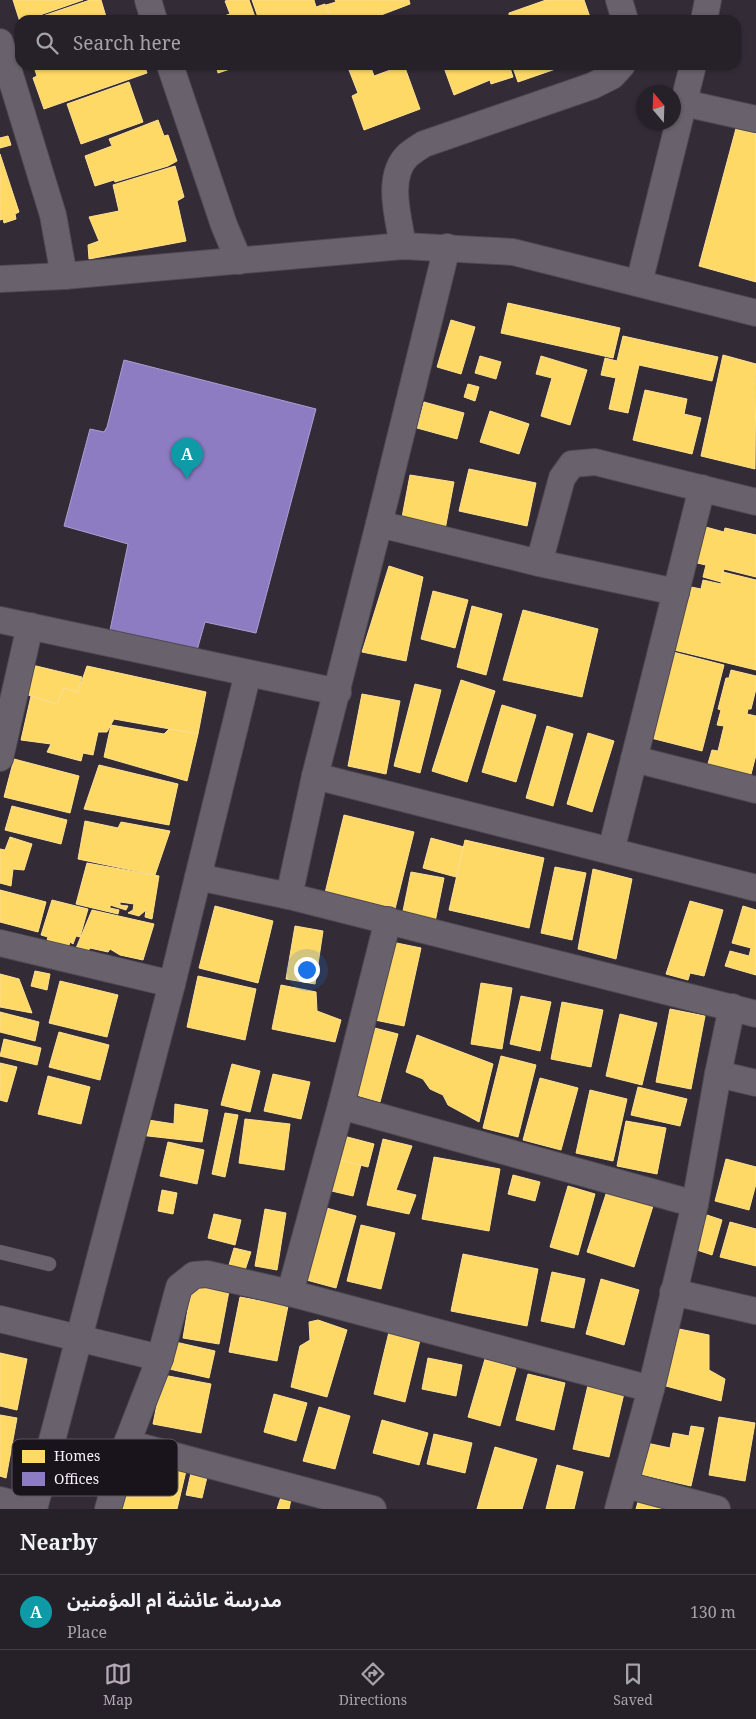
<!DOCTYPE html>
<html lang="en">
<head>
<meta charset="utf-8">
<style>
  body { margin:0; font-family:"Noto Serif","Noto Sans Arabic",serif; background:#322d34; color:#f1f3f6 }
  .compass { position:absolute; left:636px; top:85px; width:45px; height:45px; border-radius:50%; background:#262028; box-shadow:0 1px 4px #0004; rotate:341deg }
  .you { position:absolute; left:306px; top:969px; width:18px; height:18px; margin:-12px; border:4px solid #fff; border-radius:50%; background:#1a73e8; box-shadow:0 0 0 8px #1a73e833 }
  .badge { display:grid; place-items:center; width:32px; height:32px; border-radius:50%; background:#b3aab6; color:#fff; font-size:16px; font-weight:700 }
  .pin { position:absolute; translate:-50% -41px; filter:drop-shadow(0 1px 2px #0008) }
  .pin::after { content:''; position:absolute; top:26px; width:18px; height:15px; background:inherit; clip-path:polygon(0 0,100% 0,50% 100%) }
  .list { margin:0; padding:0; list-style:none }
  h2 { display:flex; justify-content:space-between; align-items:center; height:65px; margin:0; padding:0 20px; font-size:21px }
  h2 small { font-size:16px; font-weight:400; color:#a4a3a8 }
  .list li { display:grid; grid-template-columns:32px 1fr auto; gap:15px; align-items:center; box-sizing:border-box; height:75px; padding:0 20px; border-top:1px solid #423e45 }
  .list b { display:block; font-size:19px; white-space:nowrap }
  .list p { margin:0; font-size:16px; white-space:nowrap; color:#a4a3a8 }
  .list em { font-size:16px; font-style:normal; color:#a4a3a8 }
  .icon { flex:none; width:28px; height:28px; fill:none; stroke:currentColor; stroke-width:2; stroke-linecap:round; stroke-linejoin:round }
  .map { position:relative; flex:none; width:756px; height:1509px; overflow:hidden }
  .search { position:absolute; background:#262028; box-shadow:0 1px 4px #0004; left:15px; right:15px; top:15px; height:55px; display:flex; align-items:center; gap:12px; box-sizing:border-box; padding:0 18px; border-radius:15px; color:#a4a3a8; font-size:19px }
  .sheet { height:140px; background:#262028 }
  nav { display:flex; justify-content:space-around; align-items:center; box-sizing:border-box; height:70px; border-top:1px solid #423e45; background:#262028; font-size:14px; color:#a4a3a8 }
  nav a { display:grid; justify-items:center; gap:2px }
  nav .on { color:#b3aab6 }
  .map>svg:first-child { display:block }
  .homes { fill:#ffd966; stroke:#fde093 }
  .offices { fill:#8e7cc3; stroke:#ae9ed4 }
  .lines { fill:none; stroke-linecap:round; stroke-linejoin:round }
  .service-casing { stroke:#4f4951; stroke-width:15 }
  .minor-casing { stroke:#4f4951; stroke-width:28 }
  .service { stroke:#69626c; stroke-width:14 }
  .minor { stroke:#69626c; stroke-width:26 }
  .key { fill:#19131b; stroke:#5c555e; stroke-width:1 }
  .key-label { font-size:14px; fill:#f8effb }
</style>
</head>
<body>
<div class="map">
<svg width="756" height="1509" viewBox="0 0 756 1509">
  <rect width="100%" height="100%" fill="#332b36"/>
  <g class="homes">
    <polygon points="13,0 83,0 20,22"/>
    <polygon points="90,0 101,0 107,20 31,20"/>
    <polygon points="229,0 249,0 256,20 212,20 230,14 225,1"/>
    <polygon points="252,0 314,0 316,7 325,4 331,20 259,20"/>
    <polygon points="335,0 409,0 410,4 368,20 364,20 362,16 352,20 343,17 340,18 341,20 331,20 326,5 336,2"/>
    <polygon points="546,0 584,0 591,20 505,20 509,15 509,13"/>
    <polygon points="40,65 144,65 147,73 44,109 33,78 37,76 34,67"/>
    <polygon points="216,65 242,65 218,73"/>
    <polygon points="362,65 370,65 374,76 404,65 420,109 364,130 352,96 358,93 349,70"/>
    <polygon points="443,65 509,65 513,77 491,84 490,80 454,95"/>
    <polygon points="512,65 567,65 518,82"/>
    <polygon points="129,82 143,122 81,144 67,104"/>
    <polygon points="158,120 164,136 168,135 177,161 168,166 115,182 114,180 95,186 85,156 112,146 109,139"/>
    <polygon points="738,121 756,126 756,282 699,266"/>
    <polygon points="8,136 11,145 0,148 0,138"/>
    <polygon points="0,154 19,212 15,214 16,219 4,223 3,219 0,220"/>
    <polygon points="175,166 184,197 177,201 186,241 89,259 88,245 99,241 89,217 119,211 113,185"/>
    <polygon points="508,303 620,328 613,358 501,333"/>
    <polygon points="451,320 475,327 461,374 437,367"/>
    <polygon points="623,336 718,357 712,381 639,365 628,413 609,409 616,378 601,375 605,358 617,361"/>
    <polygon points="723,355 756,364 755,469 701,456"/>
    <polygon points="480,356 501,362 496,379 475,373"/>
    <polygon points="541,356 587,370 570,425 541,416 552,378 536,374"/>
    <polygon points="468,384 479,387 475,401 464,397"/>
    <polygon points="645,390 687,399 684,414 701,418 692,454 633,440"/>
    <polygon points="424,402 464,413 457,439 417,428"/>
    <polygon points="490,411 529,424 519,454 480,442"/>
    <polygon points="469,469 536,483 527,526 459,511"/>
    <polygon points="410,475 454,482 444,535 400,528"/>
    <polygon points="702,526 724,532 725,528 756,535 756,577 724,569 721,582 703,577 706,565 697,563 703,539 699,538"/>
    <polygon points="389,566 423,577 406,661 362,652"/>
    <polygon points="723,572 756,580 756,670 670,649 686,586 701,589 703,580 721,584"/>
    <polygon points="433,591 468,600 455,648 421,639"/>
    <polygon points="472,606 502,614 486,675 457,667"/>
    <polygon points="523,610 598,629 582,697 503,680"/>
    <polygon points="669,651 724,665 702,751 647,737"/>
    <polygon points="32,665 82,677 78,692 64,688 57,704 25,694"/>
    <polygon points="87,666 206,692 198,734 114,719 107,732 98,732 93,755 83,753 81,761 47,752 51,744 21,740 31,696 57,704 64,688 78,692"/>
    <polygon points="731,670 756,676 756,689 751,709 748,709 747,714 756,716 756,755 750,778 707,767 712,750 718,751 724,726 717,725 721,710 718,709 726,678 729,678"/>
    <polygon points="461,680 495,691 467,782 432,771"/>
    <polygon points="415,684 441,690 420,773 394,766"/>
    <polygon points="362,694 400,701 386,774 348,766"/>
    <polygon points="502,705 536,715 516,782 482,772"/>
    <polygon points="111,725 164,734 169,729 198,734 187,781 104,757"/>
    <polygon points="547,726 573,734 553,806 526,798"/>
    <polygon points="588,733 614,741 592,812 567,804"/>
    <polygon points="14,759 79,776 70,813 4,797"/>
    <polygon points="99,765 178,784 169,825 84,809"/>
    <polygon points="12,806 67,820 61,844 5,830"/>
    <polygon points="344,815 414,832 395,909 325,893"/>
    <polygon points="85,821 118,828 121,822 170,831 155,875 78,859"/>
    <polygon points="10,837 32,844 24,870 13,869 11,886 0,883 0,849 5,850"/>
    <polygon points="431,838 464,847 456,877 423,868"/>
    <polygon points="465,840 544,858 529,928 449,910"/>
    <polygon points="87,863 159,876 152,919 145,917 146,910 139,916 128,913 133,910 134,904 120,902 120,905 128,906 126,910 110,905 110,908 119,910 118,914 76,904"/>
    <polygon points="555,867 586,873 572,940 541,933"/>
    <polygon points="593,869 632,879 616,959 578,949"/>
    <polygon points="411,872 444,878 435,922 402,916"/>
    <polygon points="0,890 46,902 38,932 0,922"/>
    <polygon points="52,900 88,909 80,937 76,936 73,944 70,942 66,954 45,947 48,937 41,935"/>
    <polygon points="690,901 723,910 704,976 690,973 688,980 666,974"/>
    <polygon points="215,906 273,921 258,983 199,968"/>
    <polygon points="743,906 756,910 756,975 725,966 730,951 749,956 751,948 732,943"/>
    <polygon points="92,910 154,924 143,960 120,955 110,949 108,952 90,948 87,953 74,953"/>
    <polygon points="295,926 323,931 315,984 286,979"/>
    <polygon points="387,941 421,948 404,1026 370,1019"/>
    <polygon points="35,971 50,974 47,990 31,986"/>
    <polygon points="0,974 19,979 32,1013 0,1007"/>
    <polygon points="198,976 256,989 245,1040 187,1027"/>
    <polygon points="60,981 118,995 107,1037 49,1023"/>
    <polygon points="481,983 512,988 502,1049 471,1044"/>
    <polygon points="281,985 316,992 317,1011 341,1020 335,1042 272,1029"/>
    <polygon points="521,996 551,1002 540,1051 510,1044"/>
    <polygon points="562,1002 603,1010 591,1067 551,1059"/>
    <polygon points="670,1009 705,1016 691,1089 656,1082"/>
    <polygon points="0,1012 39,1022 35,1041 0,1032"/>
    <polygon points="620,1014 657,1023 642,1085 606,1076"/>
    <polygon points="367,1026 398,1034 380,1102 349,1093"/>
    <polygon points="59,1032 109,1045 100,1080 49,1067"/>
    <polygon points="417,1035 493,1064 479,1122 448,1105 443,1095 430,1089 423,1079 406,1072"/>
    <polygon points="4,1039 41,1048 37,1065 0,1056"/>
    <polygon points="501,1056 536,1065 518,1137 483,1128"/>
    <polygon points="0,1063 17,1067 7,1102 0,1100"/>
    <polygon points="232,1064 260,1071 250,1112 221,1105"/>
    <polygon points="273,1074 310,1082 301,1119 264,1111"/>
    <polygon points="48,1076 90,1087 81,1124 38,1114"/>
    <polygon points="540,1078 578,1088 561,1150 523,1140"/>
    <polygon points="638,1087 687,1099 680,1126 631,1115"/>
    <polygon points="590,1090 627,1099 613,1161 576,1153"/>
    <polygon points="175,1104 208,1110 202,1142 139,1135 142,1119 174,1124"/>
    <polygon points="225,1113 238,1115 225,1177 212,1174"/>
    <polygon points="245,1119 290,1124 284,1170 239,1163"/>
    <polygon points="626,1121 666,1128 657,1174 617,1166"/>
    <polygon points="336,1134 374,1144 368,1167 331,1158"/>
    <polygon points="383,1139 412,1146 396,1190 416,1195 409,1214 367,1205"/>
    <polygon points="168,1142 204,1150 197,1184 160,1176"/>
    <polygon points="434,1157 500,1169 489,1231 422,1219"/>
    <polygon points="331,1158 361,1165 353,1196 323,1189"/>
    <polygon points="726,1159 756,1167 756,1184 749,1210 715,1201"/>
    <polygon points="513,1175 540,1182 535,1201 508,1194"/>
    <polygon points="568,1186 595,1194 578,1255 550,1247"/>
    <polygon points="162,1190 177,1193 173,1214 158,1211"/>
    <polygon points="607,1191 653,1206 634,1267 587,1252"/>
    <polygon points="319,1206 356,1216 336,1288 299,1278"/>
    <polygon points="265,1209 286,1213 277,1270 255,1266"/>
    <polygon points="698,1212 722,1220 712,1255 688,1247"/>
    <polygon points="214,1214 241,1220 235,1245 208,1238"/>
    <polygon points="730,1222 756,1229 756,1266 720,1257"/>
    <polygon points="361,1225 395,1233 381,1289 347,1281"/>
    <polygon points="234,1248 251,1252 245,1270 229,1265"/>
    <polygon points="463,1254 538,1269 527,1326 451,1311"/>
    <polygon points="552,1272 585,1279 574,1328 541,1321"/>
    <polygon points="601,1279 639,1290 624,1345 586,1334"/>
    <polygon points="192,1285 229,1291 219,1344 183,1338"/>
    <polygon points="240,1297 288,1306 277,1361 229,1352"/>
    <polygon points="318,1320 347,1330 327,1397 291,1387 300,1346 310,1340 309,1322"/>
    <polygon points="679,1329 709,1335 709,1370 725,1379 721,1401 666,1386"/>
    <polygon points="389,1332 420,1340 405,1402 374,1394"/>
    <polygon points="171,1341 215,1351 209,1378 165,1368"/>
    <polygon points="0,1353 27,1359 17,1410 0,1406"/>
    <polygon points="428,1358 462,1365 456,1396 422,1389"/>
    <polygon points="485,1359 516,1368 500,1426 468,1417"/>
    <polygon points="528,1374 565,1383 554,1430 516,1420"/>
    <polygon points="163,1375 211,1384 201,1433 153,1424"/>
    <polygon points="589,1381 625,1389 609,1457 573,1449"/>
    <polygon points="274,1394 307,1403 296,1441 264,1432"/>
    <polygon points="319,1407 350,1416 335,1469 303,1461"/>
    <polygon points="0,1415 17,1418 6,1478 0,1476"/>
    <polygon points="719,1417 755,1423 745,1481 709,1475"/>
    <polygon points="382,1420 428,1433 419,1465 373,1453"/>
    <polygon points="691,1426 704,1428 691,1486 635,1473 642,1442 670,1448 673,1433 689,1436"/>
    <polygon points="434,1434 472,1443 465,1473 427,1464"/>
    <polygon points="495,1447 537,1459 522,1509 477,1509"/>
    <polygon points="129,1457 186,1471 177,1509 117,1509"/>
    <polygon points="557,1465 583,1472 574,1509 546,1509"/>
    <polygon points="191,1473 207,1477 202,1498 186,1495"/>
    <polygon points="281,1497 291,1499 289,1509 277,1509"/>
    <polygon points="638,1502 664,1508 664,1509 636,1509"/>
  </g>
  <polygon class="offices" points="124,360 316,409 256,633 205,622 196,654 109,635 128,544 64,526 90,429 104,432 107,427"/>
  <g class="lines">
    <g class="service-casing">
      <polyline id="service" points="0,1252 49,1264"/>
    </g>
    <g class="minor-casing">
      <g id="minor">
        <polyline points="148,0 154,20"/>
        <polyline points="619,0 625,20"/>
        <polyline points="704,20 708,0"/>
        <polyline points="0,42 53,215 64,276"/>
        <polyline points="170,65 224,225 239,261"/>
        <polyline points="684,103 756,119"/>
        <path d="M403 246C399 219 385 177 408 155 413 151 419 147 424 144L592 86 612 76 622 65"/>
        <polyline points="447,247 379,524 539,563"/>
        <polyline points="0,279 64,276 403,246 513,252 756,313"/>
        <polyline points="639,283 693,65"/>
        <polyline points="379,524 315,776 289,896 756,1014"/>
        <polyline points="676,592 539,563 562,478 572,464 595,462 756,502"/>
        <polyline points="0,620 338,692"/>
        <polyline points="0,758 30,626"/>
        <polyline points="634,759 756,790"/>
        <polyline points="315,776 756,888"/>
        <polyline points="611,851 702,488"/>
        <polyline points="198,877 248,673"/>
        <polyline points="0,943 172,984"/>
        <polyline points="732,1007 718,1074 756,1083"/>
        <polyline points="341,1106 695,1204"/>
        <polyline points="673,1292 756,1311"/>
        <polyline points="290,1293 341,1106 388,920"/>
        <polyline points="0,1319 160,1358"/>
        <polyline points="127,1443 373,1509"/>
        <polyline points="626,1485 717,1509"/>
        <polyline points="0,1500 34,1509"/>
        <polyline points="34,1509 172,984 198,877 289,896"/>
        <polyline points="108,1509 127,1443 160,1358 179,1287 194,1275 207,1274 290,1293 651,1389"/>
        <polyline points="618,1509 651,1389 695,1204 718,1074"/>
      </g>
    </g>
    <use href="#service" class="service"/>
    <use href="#minor" class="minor"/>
  </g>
  <rect x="12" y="1439" width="166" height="57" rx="8" class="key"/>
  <rect x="22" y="1450" width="23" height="13" fill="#ffd966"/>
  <rect x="22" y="1472" width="23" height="14" fill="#8e7cc3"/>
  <g class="key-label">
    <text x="54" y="1461">Homes</text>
    <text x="54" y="1484">Offices</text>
  </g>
</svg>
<svg class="compass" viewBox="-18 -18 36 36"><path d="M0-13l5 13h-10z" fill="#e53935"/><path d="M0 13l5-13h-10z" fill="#a4a3a8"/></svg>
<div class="you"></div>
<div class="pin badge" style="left:187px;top:479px;background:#0f9aa8">A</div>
<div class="search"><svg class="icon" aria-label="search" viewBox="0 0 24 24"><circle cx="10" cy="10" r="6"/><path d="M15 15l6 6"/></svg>Search here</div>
</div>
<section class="sheet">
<h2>Nearby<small></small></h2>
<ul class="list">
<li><span class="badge" style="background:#0f9aa8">A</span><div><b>مدرسة عائشة ام المؤمنين</b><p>Place</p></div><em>130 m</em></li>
</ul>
</section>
<nav>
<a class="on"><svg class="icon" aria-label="map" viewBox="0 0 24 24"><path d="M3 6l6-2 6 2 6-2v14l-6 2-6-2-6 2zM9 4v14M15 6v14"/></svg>Map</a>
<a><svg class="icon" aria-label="directions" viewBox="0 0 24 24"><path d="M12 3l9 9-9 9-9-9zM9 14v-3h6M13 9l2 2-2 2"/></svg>Directions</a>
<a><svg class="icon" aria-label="saved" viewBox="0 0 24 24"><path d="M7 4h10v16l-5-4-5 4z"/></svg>Saved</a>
</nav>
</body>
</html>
